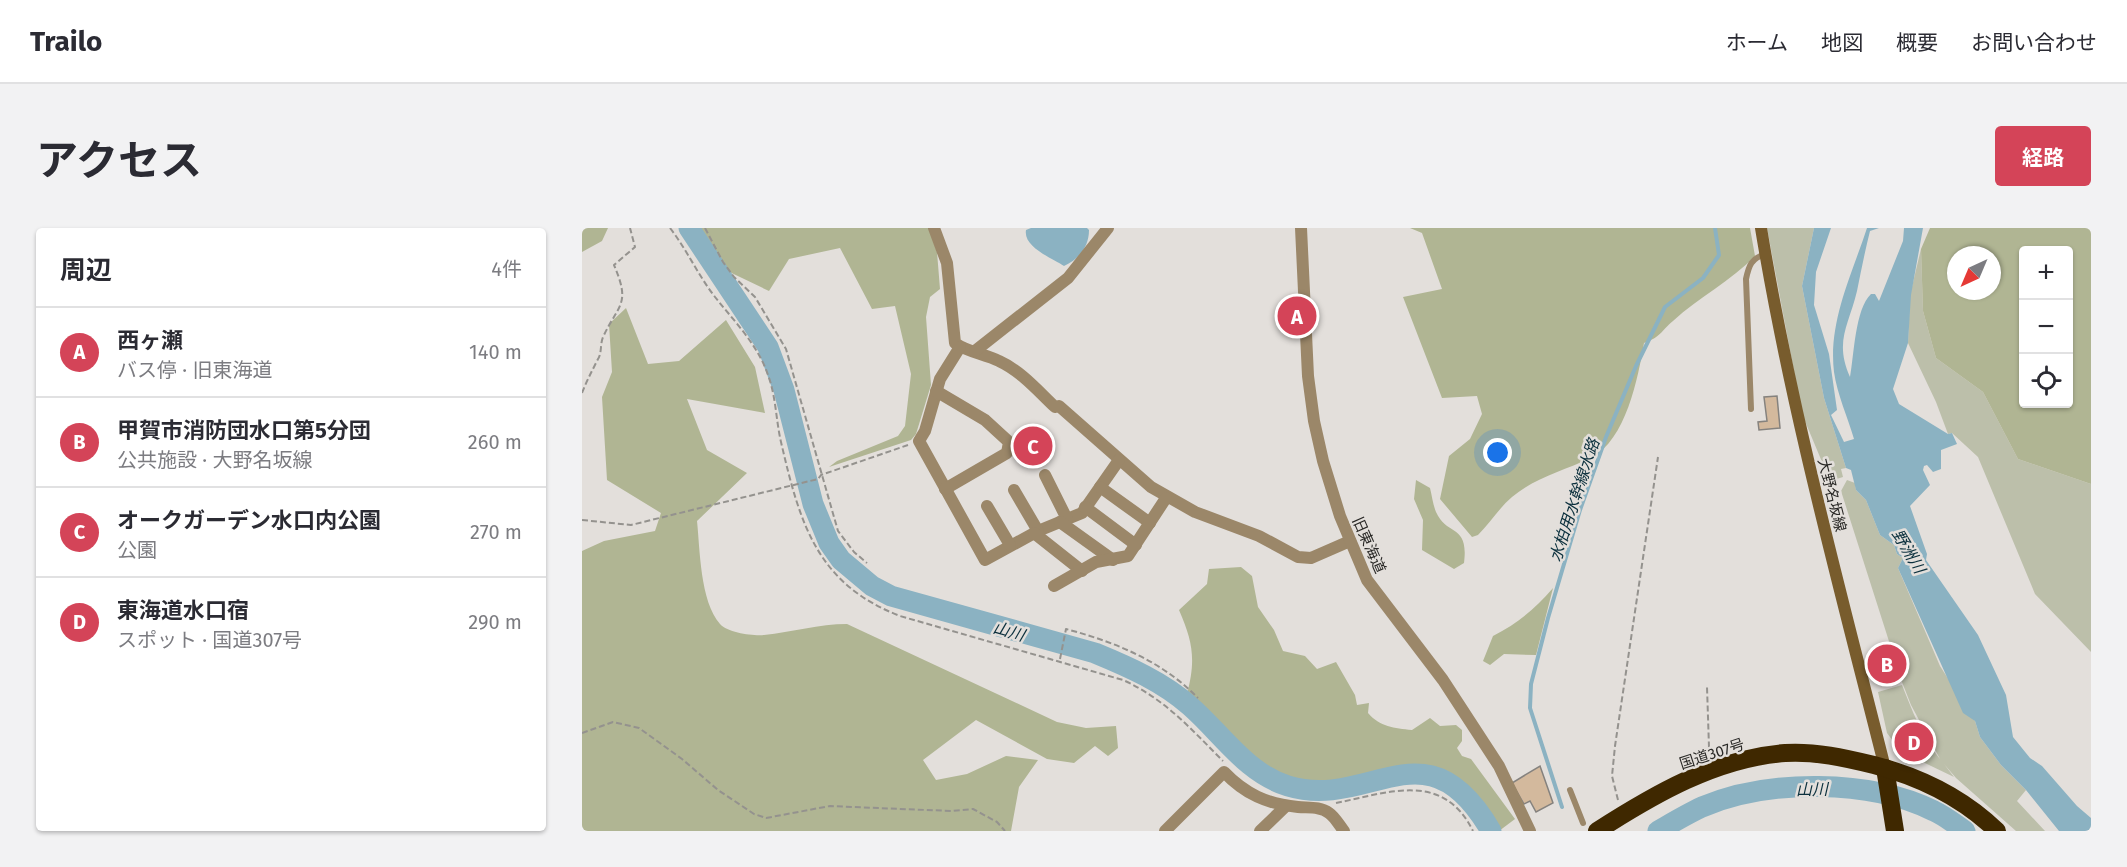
<!DOCTYPE html>
<html lang="ja">
<head>
<meta charset="utf-8">
<style>
  body { margin:0; font-family:"Fira Sans","Noto Sans JP",sans-serif; background:#f2f2f3; color:#2b2b33 }
  .controls { position:absolute; right:18px; top:18px; display:grid; overflow:hidden; border-radius:6px; box-shadow:0 2px 4px #0004 }
  .controls button { width:54px; height:54px; display:grid; place-items:center; padding:0; border:0; border-bottom:2px solid #e1e1e2; background:#fff; color:#2b2b33; font:30px sans-serif }
  .compass { position:absolute; left:1365px; top:18px; width:54px; height:54px; border-radius:50%; background:#fff; box-shadow:0 2px 4px #0004; rotate:224deg }
  .you { position:absolute; left:916px; top:225px; width:21px; height:21px; margin:-15px; border:4px solid #fff; border-radius:50%; background:#1a73e8; box-shadow:0 0 0 9px #1a73e833 }
  .badge { display:grid; place-items:center; width:39px; height:39px; border-radius:50%; background:#d44458; color:#fff; font-size:20px; font-weight:700 }
  .pin { position:absolute; translate:-50% -50%; border:3px solid #fff; box-shadow:0 2px 6px #0006 }
  .list { margin:0; padding:0; list-style:none }
  h2 { display:flex; justify-content:space-between; align-items:center; height:78px; margin:0; padding:0 24px; font-size:26px }
  h2 small { font-size:20px; font-weight:400; color:#7c7c81 }
  .list li { display:grid; grid-template-columns:39px 1fr auto; gap:18px; align-items:center; box-sizing:border-box; height:90px; padding:0 24px; border-top:2px solid #e1e1e2 }
  .list b { display:block; font-size:22px; white-space:nowrap }
  .list p { margin:0; font-size:20px; white-space:nowrap; color:#7c7c81 }
  .list em { font-size:20px; font-style:normal; color:#7c7c81 }
  .icon { flex:none; width:33px; height:33px; fill:none; stroke:currentColor; stroke-width:2; stroke-linecap:round; stroke-linejoin:round }
  .map { position:relative; flex:none; width:1509px; height:603px; overflow:hidden; border-radius:6px }
  header { display:flex; align-items:center; gap:36px; box-sizing:border-box; height:84px; padding:0 30px; background:#fff; border-bottom:2px solid #e1e1e2 }
  header strong { font-size:28px }
  nav { display:flex; gap:33px; margin-inline-start:auto; font-size:21px }
  .intro { display:flex; align-items:center; justify-content:space-between; box-sizing:border-box; height:144px; padding:0 36px }
  h1 { margin:0; font-size:42px }
  .button { padding:15px 27px; border-radius:6px; background:#d44458; color:#fff; font-size:21px; font-weight:700 }
  main { display:flex; gap:36px; padding:0 36px }
  aside { flex:1; background:#fff; border-radius:6px; box-shadow:0 2px 4px #0004 }
  .map>svg:first-child { display:block }
  .green { fill:#bcbfaa }
  .forest { fill:#b0b593; fill-rule:evenodd }
  .water { fill:#8bb2c2 }
  .lines { fill:none; stroke-linecap:round; stroke-linejoin:round }
  .stream { stroke:#8bb2c2; stroke-width:4 }
  .river { stroke:#8bb2c2; stroke-width:21 }
  .building { fill:#d3b99d; stroke:#85827e; stroke-width:1.5 }
  .path { stroke:#94928e; stroke-width:2; stroke-dasharray:6 3; stroke-linecap:butt }
  .lane { stroke:#9b8769; stroke-width:6 }
  .street { stroke:#9b8769; stroke-width:12 }
  .secondary { stroke:#785c2d; stroke-width:12 }
  .highway { stroke:#3f2800; stroke-width:18 }
  .labels { text-anchor:middle; stroke-width:5; stroke-linejoin:round; paint-order:stroke }
  .street-label { font-size:15px; fill:#292826; stroke:#e3dfdb }
  .water-label { font-size:16px; font-style:italic; fill:#0a2f3c; stroke:#e3dfdb }
</style>
</head>
<body>
<header>
<strong>Trailo</strong>
<nav><a>ホーム</a><a>地図</a><a>概要</a><a>お問い合わせ</a></nav>
</header>
<div class="intro"><h1>アクセス</h1><a class="button">経路</a></div>
<main>
<aside>
<h2>周辺<small>4件</small></h2>
<ul class="list">
<li><span class="badge">A</span><div><b>西ヶ瀬</b><p>バス停 · 旧東海道</p></div><em>140 m</em></li>
<li><span class="badge">B</span><div><b>甲賀市消防団水口第5分団</b><p>公共施設 · 大野名坂線</p></div><em>260 m</em></li>
<li><span class="badge">C</span><div><b>オークガーデン水口内公園</b><p>公園</p></div><em>270 m</em></li>
<li><span class="badge">D</span><div><b>東海道水口宿</b><p>スポット · 国道307号</p></div><em>290 m</em></li>
</ul>
</aside>
<div class="map">
<svg width="1509" height="603" viewBox="0 0 1509 603">
  <rect width="100%" height="100%" fill="#e3dfdb"/>
  <g class="green">
    <polygon points="1185,0 1232,0 1220,58 1242,170 1264,240 1259,241 1261,249 1248,253 1220,186"/>
    <polygon points="1339,21 1341,83 1354,130 1401,164 1436,231 1509,256 1509,424 1453,366 1396,229 1370,205 1366,206 1354,174 1326,115 1328,67"/>
    <polygon points="452,206 462,223 452,230 440,213"/>
    <path d="M1265 252 1273 255 1274 262 1284 272 1298 307 1312 317 1315 326 1321 330 1316 340 1358 438 1393 493 1398 509 1419 537 1444 562 1435 573 1463 603H1434L1374 550 1362 536 1372 549 1320 524 1314 517 1305 505 1296 464 1320 457C1330 482 1341 511 1358 531L1329 477 1320 454 1259 263Z"/>
  </g>
  <g class="forest">
    <polygon points="0,0 26,0 20,13 0,24"/>
    <polygon points="115,0 347,0 355,24 358,61 348,69 344,89 349,157 334,206 329,212 247,239 255,233 316,208 323,198 329,146 313,78 290,81 258,20 207,31 187,63 137,39"/>
    <path d="M828 0H1168L1173 28C1149 53 1117 69 1091 93 1079 103 1079 109 1062 115 1056 150 1044 212 1009 230 981 243 954 249 930 269 918 279 908 295 896 307L890 309 858 271 867 228 888 211 900 186 895 168 860 170 821 69 860 61 840 5Z"/>
    <path d="M1348 0H1509V256L1436 231 1401 164 1354 130 1341 83 1339 21ZM1442 22H1486V176H1442ZM1374 27H1410V63H1374Z"/>
    <path d="M44 80 66 136 97 133 144 92 173 139 183 185 105 171 125 222 165 245 115 293C118 321 118 373 138 396 146 405 171 408 182 407 210 404 237 396 265 396L475 494 504 500 534 498 536 520 526 528 513 518 492 535 465 531 394 492 341 532 354 552 385 546 424 528 456 532 437 559 429 603H0V323L22 313 73 303 79 285 25 252 20 169 30 144 27 96Z"/>
    <path d="M834 252 848 260C850 268 851 277 854 284 865 309 887 295 882 335L872 341 840 322 841 292 832 271Z"/>
    <path d="M659 339 670 348 676 379 692 402 701 423 723 428 735 441 754 434 773 467 775 477 787 475 786 485C798 499 812 500 830 502L848 490 858 498 874 497 880 502V513L875 520 880 528 889 531 933 591 917 603C909 591 902 574 891 565 821 505 766 577 694 550 662 538 631 490 605 466 614 432 611 414 597 382L625 356 627 341Z"/>
    <path d="M971 360 954 427 922 426 908 437 901 433 911 408C936 395 953 381 971 360Z"/>
  </g>
  <g class="water">
    <path d="M449 0H505L507 2C507 19 497 31 482 38 470 30 441 19 444 2Z"/>
    <path d="M1232 0H1249L1234 44 1232 77 1247 126 1255 182 1249 187 1262 214 1272 211C1266 190 1255 166 1252 144 1246 94 1270 46 1285 0H1297L1288 3C1283 23 1279 43 1275 63 1267 97 1252 113 1268 149 1272 128 1273 81 1289 66H1293L1297 73 1321 13 1322 0H1341L1329 67 1326 115 1311 161 1317 176 1366 206 1370 205 1375 216 1359 222V241L1351 244 1345 237 1342 238 1341 242 1348 257 1328 278 1345 326 1344 332 1396 407 1424 467 1431 509 1448 530 1460 538 1495 578 1509 590V603H1477L1444 562 1419 537 1398 509 1393 493 1381 485 1316 340 1321 330 1315 326 1312 317 1298 307 1284 272 1274 262 1269 242 1264 240 1242 170 1220 58Z"/>
  </g>
  <g class="lines">
    <polyline class="stream" points="980,579 948,480 949,456 966,390 998,282 1024,209 1054,138 1083,79 1121,50 1137,27 1133,0"/>
    <g class="river">
      <path d="M107 0 186 119 202 162 231 276 247 315 259 332 290 358 309 368 513 425C547 439 581 454 608 478 640 506 664 545 706 558 789 583 844 491 909 603"/>
      <path d="M1076 603C1090 595 1105 586 1120 579 1186 551 1288 551 1352 583 1363 588 1373 596 1383 603"/>
    </g>
  </g>
  <g class="building">
    <polygon points="1195,168 1198,200 1177,202 1176,194 1185,193 1182,169"/>
    <polygon points="1310,425 1314,444 1300,447 1296,428"/>
    <polygon points="958,538 971,575 954,584 948,573 942,576 930,555"/>
  </g>
  <g class="lines">
    <g class="path">
      <path d="M88 0C105 22 116 47 133 69 152 93 176 117 186 147 194 168 194 193 199 214 218 296 235 356 318 388L541 452C583 471 609 501 641 533"/>
      <polyline points="123,0 141,34 152,49 173,69 204,121 256,303 272,324 285,335"/>
      <path d="M0 165C5 152 10 143 16 131 20 125 18 116 21 109 37 75 49 77 32 37L53 19 48 0"/>
      <polyline points="0,292 49,297 236,251 239,247 326,217"/>
      <path d="M478 431 484 401C533 414 580 433 616 470"/>
      <polyline points="0,505 31,494 57,500 100,531 136,562 172,586 184,590 248,578 369,583 391,581 415,594 423,603"/>
      <polyline points="1124,528 1127,519 1125,459"/>
      <polyline points="1036,572 1030,548 1033,518 1076,229"/>
      <path d="M754 575C805 565 861 542 891 603"/>
    </g>
    <g class="lane">
      <path d="M1169 181 1164 51C1167 37 1169 31 1183 26"/>
      <polyline points="988,562 1001,595"/>
    </g>
    <g class="street">
      <path d="M352 0 365 35 373 115C385 124 403 126 417 133 439 143 456 163 473 179L477 178 569 259 613 284 677 308 716 329 729 330 768 313"/>
      <polyline points="719,0 726,148 732,193 741,233 758,288 785,352 861,452 917,538 948,603"/>
      <polyline points="378,119 358,151 343,203 337,213 403,332 456,303 500,285 537,232"/>
      <polyline points="393,123 486,50 526,0"/>
      <polyline points="354,163 403,192 427,214 425,225 363,261"/>
      <polyline points="463,247 485,291"/>
      <polyline points="518,259 568,295"/>
      <polyline points="432,262 456,303"/>
      <polyline points="405,278 428,317"/>
      <polyline points="503,279 554,317"/>
      <polyline points="478,294 531,332"/>
      <polyline points="452,305 500,343"/>
      <polyline points="472,358 514,334 546,328 584,270"/>
      <path d="M583 603 642 544C663 566 685 576 716 579 726 580 738 578 747 585 753 589 757 597 762 603"/>
      <polyline points="678,603 704,578"/>
    </g>
    <path class="secondary" d="M1179 0C1209 182 1258 361 1303 540"/>
    <g class="highway">
      <polyline points="1303,540 1313,603"/>
      <path d="M1015 603C1071 567 1134 530 1203 525 1233 523 1263 530 1292 537 1338 549 1381 570 1415 603"/>
    </g>
  </g>
  <g class="labels">
    <g class="street-label">
      <text transform="translate(1250 267) rotate(76)" y="5">大野名坂線</text>
      <text transform="translate(787 317) rotate(66)" y="5">旧東海道</text>
      <text transform="translate(1130 526) rotate(-18)" y="5">国道307号</text>
    </g>
    <g class="water-label">
      <text transform="translate(992 272) rotate(-72)" y="6">水柏用水幹線水路</text>
      <text transform="translate(1327 323) rotate(59)" y="6">野洲川</text>
      <text transform="translate(427 403) rotate(16)" y="6">山川</text>
      <text transform="translate(1230 561) rotate(-1)" y="6">山川</text>
    </g>
  </g>
</svg>
<div class="controls">
<button>+</button>
<button>−</button>
<button><svg class="icon" aria-label="locate" viewBox="0 0 24 24"><circle cx="12" cy="12" r="6"/><path d="M12 2v4M12 18v4M2 12h4M18 12h4"/></svg></button>
</div>
<svg class="compass" viewBox="-18 -18 36 36"><path d="M0-13l5 13h-10z" fill="#e53935"/><path d="M0 13l5-13h-10z" fill="#7c7c81"/></svg>
<div class="you"></div>
<div class="pin badge" style="left:715px;top:88px">A</div>
<div class="pin badge" style="left:1305px;top:436px">B</div>
<div class="pin badge" style="left:451px;top:218px">C</div>
<div class="pin badge" style="left:1332px;top:514px">D</div>
</div>
</main>
</body>
</html>
